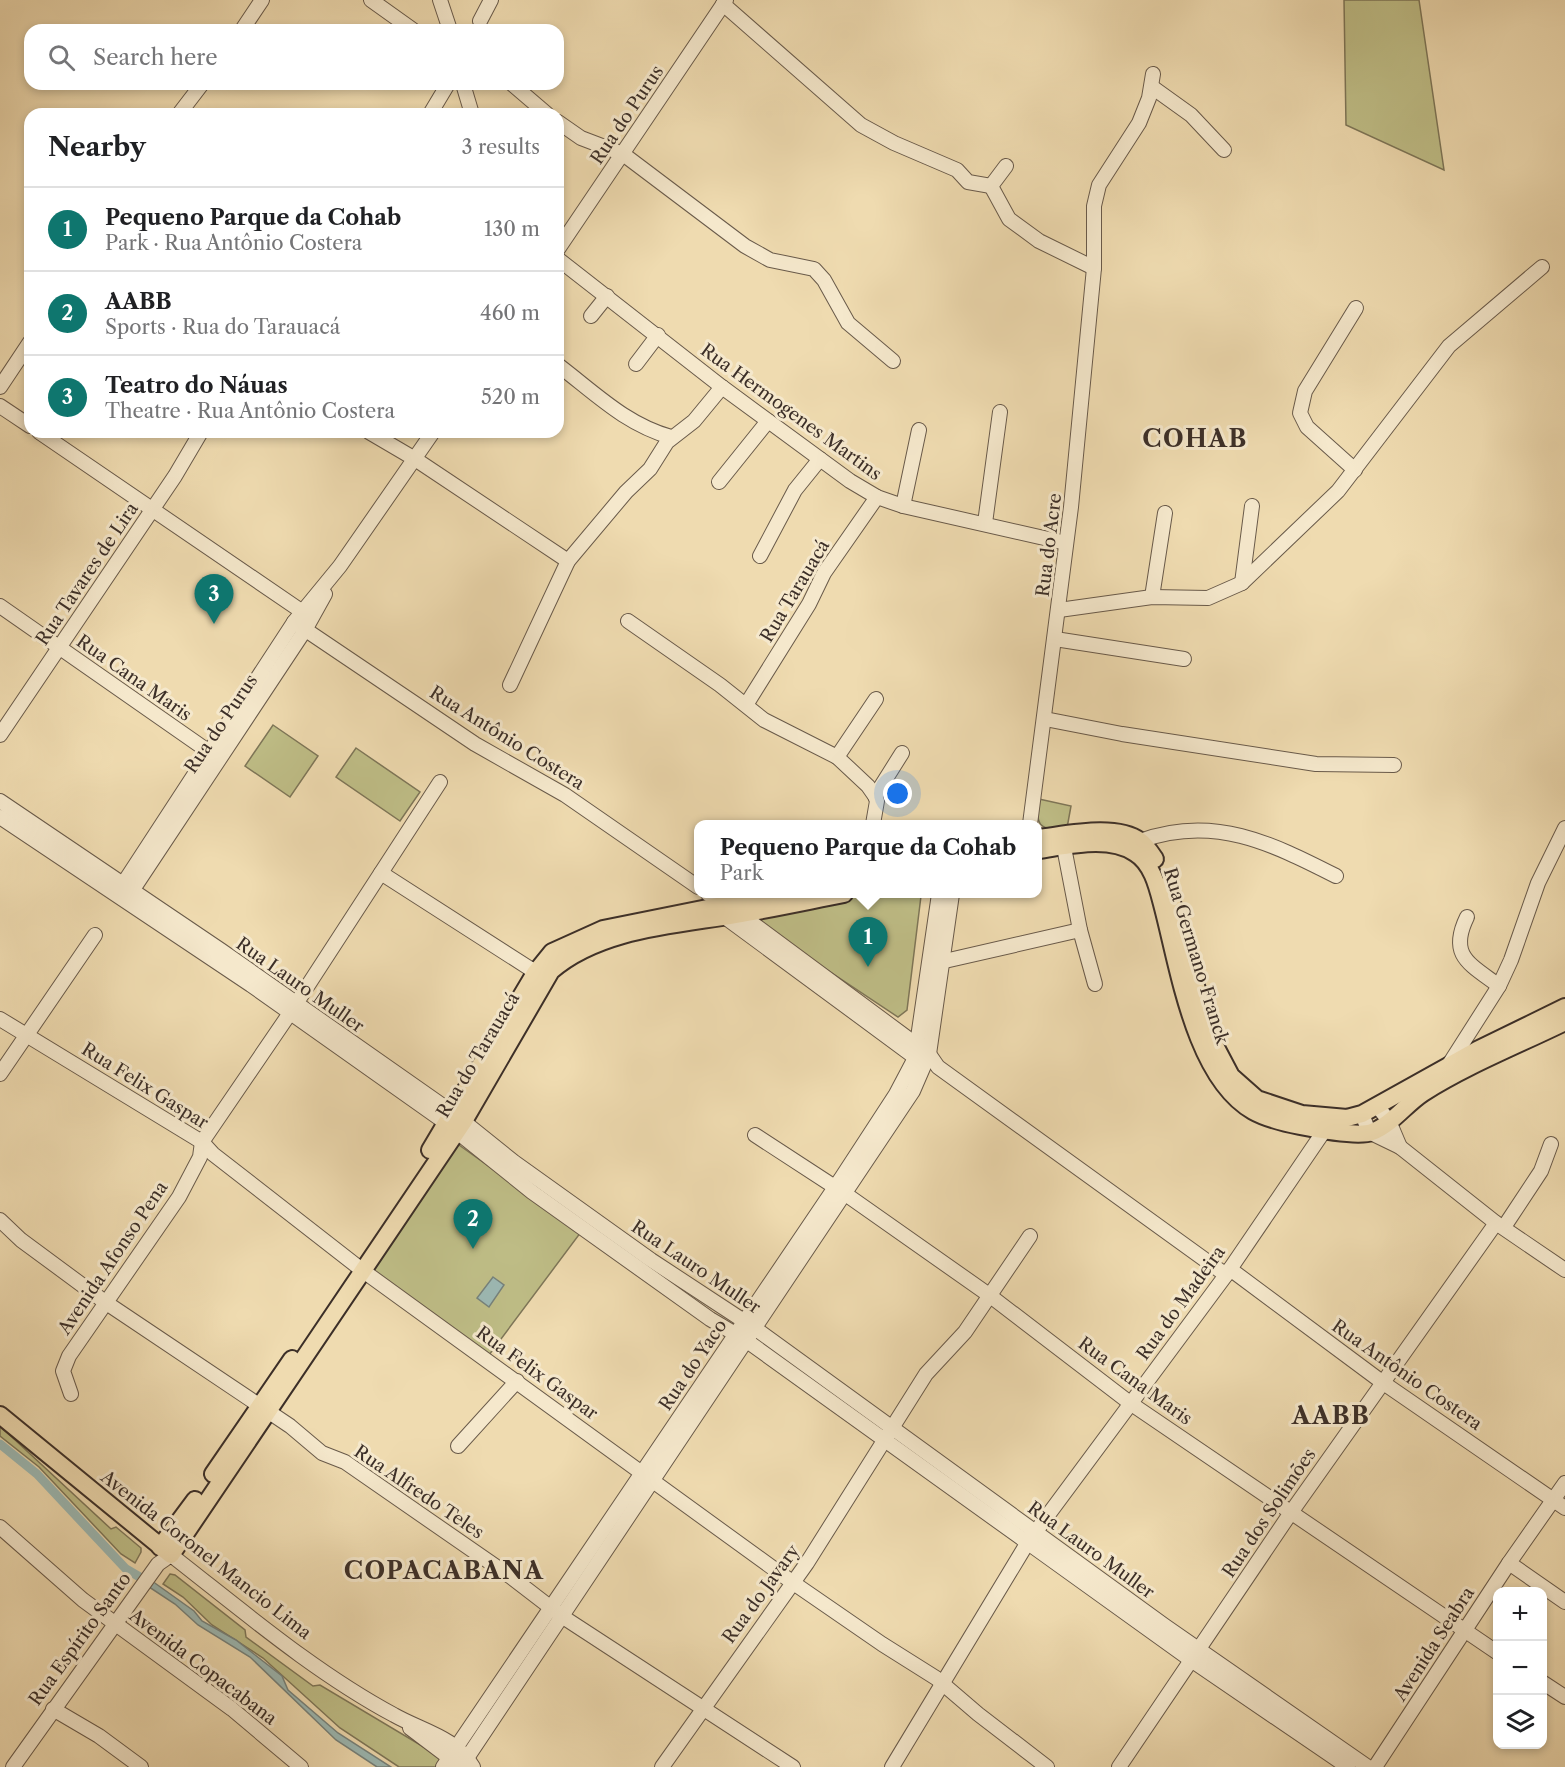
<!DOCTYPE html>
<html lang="en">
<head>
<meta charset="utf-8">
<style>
  body { margin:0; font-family:"Libre Caslon Text",serif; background:#f2f2f2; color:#202124 }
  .controls { position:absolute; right:18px; bottom:18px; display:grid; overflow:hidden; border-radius:12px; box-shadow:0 3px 9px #0003 }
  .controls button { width:54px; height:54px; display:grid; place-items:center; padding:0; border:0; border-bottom:2px solid #e0e0e0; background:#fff; color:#202124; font:30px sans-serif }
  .you { position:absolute; left:898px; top:794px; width:21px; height:21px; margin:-15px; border:4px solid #fff; border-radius:50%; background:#1a73e8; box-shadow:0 0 0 9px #1a73e833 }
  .badge { display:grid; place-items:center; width:39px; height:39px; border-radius:50%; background:#0f766e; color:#fff; font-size:20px; font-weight:700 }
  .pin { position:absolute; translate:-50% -50px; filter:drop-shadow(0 2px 3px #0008) }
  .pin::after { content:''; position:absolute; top:32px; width:21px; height:18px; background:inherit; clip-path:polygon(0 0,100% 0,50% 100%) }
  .popup { position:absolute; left:694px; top:820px; width:348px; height:78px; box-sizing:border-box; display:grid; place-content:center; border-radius:12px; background:#fff; filter:drop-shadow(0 2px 4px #0005); font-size:20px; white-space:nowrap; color:#757577 }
  .popup b { font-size:22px; color:#202124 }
  .popup::after { content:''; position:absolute; left:50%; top:100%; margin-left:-12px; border:12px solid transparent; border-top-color:#fff }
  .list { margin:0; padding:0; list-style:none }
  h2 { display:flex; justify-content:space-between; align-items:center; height:78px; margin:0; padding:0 24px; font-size:26px }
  h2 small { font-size:20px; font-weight:400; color:#757577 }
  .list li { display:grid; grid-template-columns:39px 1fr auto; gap:18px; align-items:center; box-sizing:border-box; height:84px; padding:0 24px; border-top:2px solid #e0e0e0 }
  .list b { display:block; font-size:22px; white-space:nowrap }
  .list p { margin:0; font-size:20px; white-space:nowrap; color:#757577 }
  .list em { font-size:20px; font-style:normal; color:#757577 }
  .icon { flex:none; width:33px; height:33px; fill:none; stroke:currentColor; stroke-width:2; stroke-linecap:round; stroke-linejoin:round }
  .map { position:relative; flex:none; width:1565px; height:1767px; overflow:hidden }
  .search { position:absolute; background:#fff; box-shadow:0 3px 9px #0003; left:24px; top:24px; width:540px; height:66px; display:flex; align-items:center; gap:15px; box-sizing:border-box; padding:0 21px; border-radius:18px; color:#757577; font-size:22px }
  .panel { position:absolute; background:#fff; box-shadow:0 3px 9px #0003; left:24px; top:108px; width:540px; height:330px; border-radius:18px }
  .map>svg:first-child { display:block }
  .green { fill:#bfbe87; stroke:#7e7658; stroke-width:1.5 }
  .water { fill:#9cb9b4; stroke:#76827c; stroke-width:1.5 }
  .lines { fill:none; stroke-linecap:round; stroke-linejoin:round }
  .canal { stroke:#9cb9b4; stroke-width:9 }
  .minor-casing { stroke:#695a4a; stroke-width:16 }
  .major-casing { stroke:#3c2f28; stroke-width:20 }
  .minor { stroke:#f5e8cc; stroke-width:14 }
  .major { stroke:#efdbb0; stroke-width:16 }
  .labels { text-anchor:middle; stroke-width:6; stroke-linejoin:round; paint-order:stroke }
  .street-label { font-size:18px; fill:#3c2f28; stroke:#f5e8cc }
  .district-label { font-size:24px; font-weight:bold; letter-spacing:1.5px; fill:#3c2f28; stroke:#f5e8cc }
</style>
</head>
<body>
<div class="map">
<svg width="1565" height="1767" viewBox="0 0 1565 1767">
  <rect width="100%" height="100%" fill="#efdbb0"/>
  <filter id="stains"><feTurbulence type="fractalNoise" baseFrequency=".00333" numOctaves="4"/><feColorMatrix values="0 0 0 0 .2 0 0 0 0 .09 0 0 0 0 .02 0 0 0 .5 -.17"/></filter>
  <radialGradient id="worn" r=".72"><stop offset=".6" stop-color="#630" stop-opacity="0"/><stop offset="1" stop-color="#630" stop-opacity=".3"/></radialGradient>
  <g class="green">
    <polygon points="1344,0 1419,0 1444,170 1346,125"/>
    <polygon points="273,725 318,756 290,797 245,766"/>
    <polygon points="356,748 420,792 400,821 336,777"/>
    <path d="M1039 799 1071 806 1067 828C1038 832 1035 824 1039 799Z"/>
    <polygon points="867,894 920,894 921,896 907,1010 898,1017 758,924 755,915"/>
    <polygon points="452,1140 581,1232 489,1355 366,1266"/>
    <polygon points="0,1426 111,1529 116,1527 141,1548 141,1552 135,1563 121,1554 39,1467 0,1436"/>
    <polygon points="170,1574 175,1575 245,1630 246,1637 313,1686 320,1685 444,1759 439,1767 399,1767 340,1728 263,1658 212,1625 183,1597 163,1584"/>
  </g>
  <g class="water">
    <polygon points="493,1277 504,1285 489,1307 477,1298"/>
    <polygon points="152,1581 194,1611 202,1621 236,1640 282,1676 288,1690 338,1733 391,1767 377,1767 336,1740 250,1657 198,1625 175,1604 149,1587"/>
  </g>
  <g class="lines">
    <polyline class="canal" points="0,1444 37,1474 126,1569 150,1583"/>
    <g class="minor-casing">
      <g id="minor">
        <polyline points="371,0 413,30"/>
        <polyline points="440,0 450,30"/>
        <polyline points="723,4 861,125 894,143 957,170 968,182 991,186"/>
        <polyline points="480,21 491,0"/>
        <polyline points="242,30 262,0"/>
        <polyline points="463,84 472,114"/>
        <polyline points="512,84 547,114"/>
        <polyline points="1152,87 1191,115 1224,150"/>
        <polyline points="179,114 202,84"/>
        <polyline points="430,114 448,84"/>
        <polyline points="558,122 581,138 623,154 745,246 770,260 814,269 824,280 848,323 893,361"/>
        <polyline points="1006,166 991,186 1009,219 1039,241 1094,268"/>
        <polyline points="558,249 726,0"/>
        <polyline points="558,259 722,387 850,481 877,497 903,506 1066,543"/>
        <polyline points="591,316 607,296"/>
        <polyline points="636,364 658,335"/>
        <path d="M558 365C595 393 625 424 671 437"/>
        <polyline points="0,387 30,342"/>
        <polyline points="0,406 30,426"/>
        <polyline points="39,432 310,617"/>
        <polyline points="369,432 415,459 568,561"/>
        <polyline points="1355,470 1307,427 1300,413 1305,391 1356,308"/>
        <polyline points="719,482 768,421"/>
        <polyline points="903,506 919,430"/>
        <polyline points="985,523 1000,412"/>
        <polyline points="760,556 795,490 820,459"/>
        <polyline points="1242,583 1252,506"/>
        <polyline points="1152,597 1165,513"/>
        <polyline points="0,606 215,756"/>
        <polyline points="1059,610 1152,597 1208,598 1242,583 1338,491 1449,346 1542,267"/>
        <polyline points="628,621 720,685 764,720 837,757 868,786 875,796 877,801 873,824"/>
        <polyline points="294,622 475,744 565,795 698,887"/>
        <polyline points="1055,639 1184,659"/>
        <polyline points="510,685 568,561 626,492 650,469 667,442 694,421 722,387"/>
        <polyline points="746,705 809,604 824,573 877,497"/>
        <polyline points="1045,719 1122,734 1316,764 1394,765"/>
        <polyline points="0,735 175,476 201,432"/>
        <polyline points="837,757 876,699"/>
        <polyline points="875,796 902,753"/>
        <polyline points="0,801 222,951 453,1113 514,1162 651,1260 756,1329 1165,1626 1368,1767"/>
        <polyline points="0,817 251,985 446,1123 532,1192 710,1319 747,1341 1191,1660 1348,1767"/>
        <polyline points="1030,824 1071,507 1094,268 1094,206 1099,185 1139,123 1149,98 1153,74"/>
        <polyline points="1062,837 1080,930 1095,984"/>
        <path d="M1140 841C1213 814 1271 843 1336 876"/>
        <polyline points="381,873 543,977"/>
        <polyline points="119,890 294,622 340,566 433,432"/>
        <polyline points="708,894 728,902 740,914 929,1054 938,1067 1226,1275"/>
        <polyline points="128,897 305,630 325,594"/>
        <polyline points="718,912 920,1061"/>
        <path d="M1467 917C1448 956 1470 964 1499 986"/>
        <polyline points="936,963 1080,930"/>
        <polyline points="0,1019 202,1142 213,1154 362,1270 792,1582 882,1644 936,1678 978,1714 1047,1767"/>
        <polyline points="1448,1066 1499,986 1511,960 1538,883 1565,828"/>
        <polyline points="0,1074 95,935"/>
        <polyline points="1378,1107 1389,1121 1400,1147"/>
        <polyline points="1362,1114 1369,1132 1400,1147 1496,1223 1565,1270"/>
        <polyline points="755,1135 844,1193 989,1295 1130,1403 1498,1653"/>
        <polyline points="0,1220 21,1240 105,1302 290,1426 322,1453 345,1462 511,1577 563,1617 793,1767"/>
        <polyline points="1504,1227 1541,1171 1551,1144"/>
        <polyline points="1230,1269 1382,1382 1565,1508"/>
        <polyline points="71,1394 63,1371 69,1356 179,1197 200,1157 202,1142 290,1013 440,782"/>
        <polyline points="458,1446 517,1381"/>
        <polyline points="0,1527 83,1600 232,1709 301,1767"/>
        <polyline points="1509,1563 1565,1602"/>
        <polyline points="1542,1682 1565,1697"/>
        <polyline points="53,1709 99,1736 141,1767"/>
        <polyline points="410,1728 455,1762"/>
        <path d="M13 1767 158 1564 171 1555C243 1611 314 1672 394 1715 422 1731 456 1737 473 1767"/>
        <polyline points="443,1767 842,1177 896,1094 915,1058 939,894"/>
        <polyline points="461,1767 913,1091 929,1054 952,894"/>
        <polyline points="662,1767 807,1563 926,1374 965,1332 1030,1236"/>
        <polyline points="892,1767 1028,1542 1226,1275 1324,1131"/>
        <polyline points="1119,1767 1292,1511 1496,1223"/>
        <polyline points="1375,1767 1509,1563 1565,1483"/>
      </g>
    </g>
    <g class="major-casing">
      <g id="major">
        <path d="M1038 838C1065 835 1116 823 1140 841 1146 845 1151 853 1155 859"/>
        <path d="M1038 850C1067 846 1109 835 1135 853 1153 864 1158 889 1163 908 1179 969 1195 1078 1253 1111 1267 1119 1285 1123 1300 1126 1315 1129 1359 1137 1372 1132 1391 1125 1406 1104 1423 1093 1467 1065 1518 1045 1565 1022"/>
        <polyline points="1167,885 1211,1038 1231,1076 1257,1099 1302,1114 1347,1118 1362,1114 1477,1050 1565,1007"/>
        <polyline points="430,1150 535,973 552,952 603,929 777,894"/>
        <path d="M0 1415 171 1555 464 1121 551 971C599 929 675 925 735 915 771 909 808 901 844 894"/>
        <polyline points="213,1474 292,1359"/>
        <polyline points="160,1547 195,1500"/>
      </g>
    </g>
    <use href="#minor" class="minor"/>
    <use href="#major" class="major"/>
  </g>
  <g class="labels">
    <g class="street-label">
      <text transform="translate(627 115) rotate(-56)" y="6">Rua do Purus</text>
      <text transform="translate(791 412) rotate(36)" y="6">Rua Hermogenes Martins</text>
      <text transform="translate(1049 545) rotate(-83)" y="6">Rua do Acre</text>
      <text transform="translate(87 574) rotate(-56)" y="6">Rua Tavares de Lira</text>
      <text transform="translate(795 591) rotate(-59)" y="6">Rua Tarauacá</text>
      <text transform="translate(134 678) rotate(35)" y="6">Rua Cana Maris</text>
      <text transform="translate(221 724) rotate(-56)" y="6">Rua do Purus</text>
      <text transform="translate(507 738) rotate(32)" y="6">Rua Antônio Costera</text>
      <text transform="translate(1196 956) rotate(73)" y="6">Rua Germano Franck</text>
      <text transform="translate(300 985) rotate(35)" y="6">Rua Lauro Muller</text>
      <text transform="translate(478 1055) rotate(-59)" y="6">Rua do Tarauacá</text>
      <text transform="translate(145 1086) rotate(32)" y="6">Rua Felix Gaspar</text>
      <text transform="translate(113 1258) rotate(-56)" y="6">Avenida Afonso Pena</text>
      <text transform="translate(696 1267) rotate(34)" y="6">Rua Lauro Muller</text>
      <text transform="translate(1181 1303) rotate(-54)" y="6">Rua do Madeira</text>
      <text transform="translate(693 1365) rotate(-56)" y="6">Rua do Yaco</text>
      <text transform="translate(537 1373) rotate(36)" y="6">Rua Felix Gaspar</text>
      <text transform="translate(1407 1375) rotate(35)" y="6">Rua Antônio Costera</text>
      <text transform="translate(1135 1381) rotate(36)" y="6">Rua Cana Maris</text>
      <text transform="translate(419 1492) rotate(34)" y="6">Rua Alfredo Teles</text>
      <text transform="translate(1269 1513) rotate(-56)" y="6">Rua dos Solimões</text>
      <text transform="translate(1091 1550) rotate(36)" y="6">Rua Lauro Muller</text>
      <text transform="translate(206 1555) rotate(38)" y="6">Avenida Coronel Mancio Lima</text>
      <text transform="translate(761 1594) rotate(-54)" y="6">Rua do Javary</text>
      <text transform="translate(80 1639) rotate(-54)" y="6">Rua Espírito Santo</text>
      <text transform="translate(1434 1644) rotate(-57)" y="6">Avenida Seabra</text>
      <text transform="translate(203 1667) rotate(37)" y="6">Avenida Copacabana</text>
    </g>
    <g class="district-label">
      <text x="1195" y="447">COHAB</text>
      <text x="1331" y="1424">AABB</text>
      <text x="444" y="1579">COPACABANA</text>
    </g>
  </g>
  <rect width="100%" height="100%" filter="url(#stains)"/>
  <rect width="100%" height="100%" fill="url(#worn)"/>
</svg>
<div class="controls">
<button>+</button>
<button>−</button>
<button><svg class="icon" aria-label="layers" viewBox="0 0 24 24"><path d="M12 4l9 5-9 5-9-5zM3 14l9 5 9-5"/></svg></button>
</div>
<div class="you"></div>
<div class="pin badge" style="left:868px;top:967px">1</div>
<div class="popup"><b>Pequeno Parque da Cohab</b>Park</div>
<div class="pin badge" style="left:473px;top:1249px">2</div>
<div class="pin badge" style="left:214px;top:624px">3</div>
<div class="search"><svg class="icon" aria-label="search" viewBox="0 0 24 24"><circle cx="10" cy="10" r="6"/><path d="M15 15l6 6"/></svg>Search here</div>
<section class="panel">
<h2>Nearby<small>3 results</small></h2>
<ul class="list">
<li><span class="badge">1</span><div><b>Pequeno Parque da Cohab</b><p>Park · Rua Antônio Costera</p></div><em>130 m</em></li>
<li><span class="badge">2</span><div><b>AABB</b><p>Sports · Rua do Tarauacá</p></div><em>460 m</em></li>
<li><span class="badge">3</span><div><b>Teatro do Náuas</b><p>Theatre · Rua Antônio Costera</p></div><em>520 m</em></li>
</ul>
</section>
</div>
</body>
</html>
